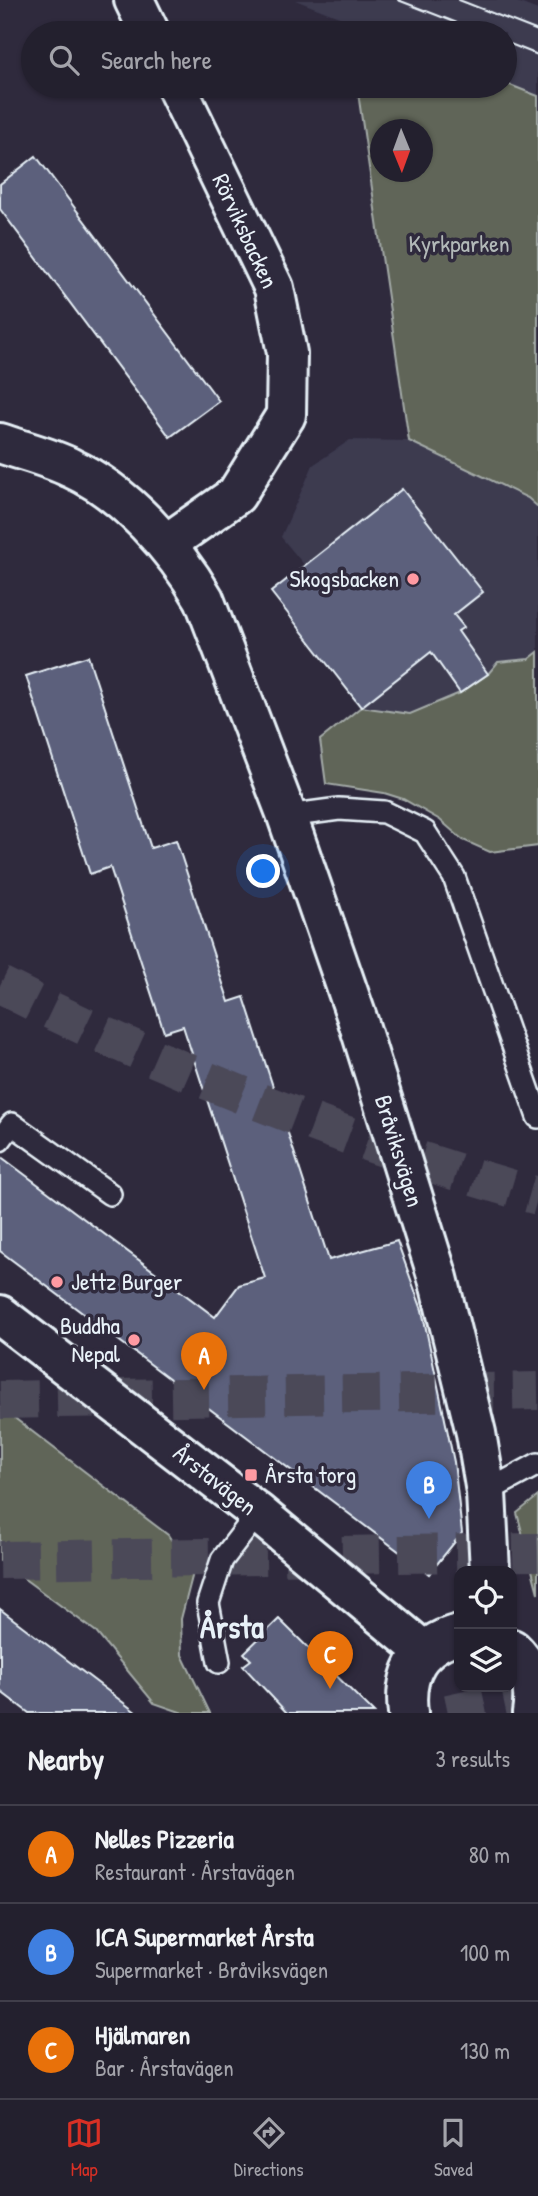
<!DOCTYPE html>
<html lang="en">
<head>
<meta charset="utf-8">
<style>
  body { margin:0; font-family:"Patrick Hand",sans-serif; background:#2f2d3a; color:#f1f3f6 }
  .controls { position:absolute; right:21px; bottom:21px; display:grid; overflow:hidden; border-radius:14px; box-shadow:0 2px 5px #0004 }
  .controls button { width:63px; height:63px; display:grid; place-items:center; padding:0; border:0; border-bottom:2px solid #403e4a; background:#23202e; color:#f1f3f6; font:35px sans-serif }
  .compass { position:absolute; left:370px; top:119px; width:63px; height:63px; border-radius:50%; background:#23202e; box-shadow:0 2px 5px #0004; rotate:179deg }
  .you { position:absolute; left:264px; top:872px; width:24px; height:24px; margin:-18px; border:5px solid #fff; border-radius:50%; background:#1a73e8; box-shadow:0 0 0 10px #1a73e833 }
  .badge { display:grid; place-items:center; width:46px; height:46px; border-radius:50%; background:#d93025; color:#fff; font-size:23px; font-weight:700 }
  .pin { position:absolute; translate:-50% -58px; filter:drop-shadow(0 2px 4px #0008) }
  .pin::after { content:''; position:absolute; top:37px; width:24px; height:21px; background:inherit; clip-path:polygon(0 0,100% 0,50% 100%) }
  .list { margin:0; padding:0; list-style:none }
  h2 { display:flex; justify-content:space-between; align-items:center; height:91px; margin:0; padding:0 28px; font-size:30px }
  h2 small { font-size:23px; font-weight:400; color:#a3a3aa }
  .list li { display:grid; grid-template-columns:46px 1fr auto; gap:21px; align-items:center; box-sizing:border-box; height:98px; padding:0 28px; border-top:2px solid #403e4a }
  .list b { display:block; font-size:26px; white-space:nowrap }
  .list p { margin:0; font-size:23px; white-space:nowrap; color:#a3a3aa }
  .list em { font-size:23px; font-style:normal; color:#a3a3aa }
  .icon { flex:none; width:38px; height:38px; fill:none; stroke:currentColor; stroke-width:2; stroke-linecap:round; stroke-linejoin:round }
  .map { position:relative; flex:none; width:538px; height:1713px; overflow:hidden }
  .search { position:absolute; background:#23202e; box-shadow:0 2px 5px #0004; left:21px; right:21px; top:21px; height:77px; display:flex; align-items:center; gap:18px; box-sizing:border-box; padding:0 24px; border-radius:38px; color:#a3a3aa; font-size:26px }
  .sheet { height:385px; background:#23202e }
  nav { display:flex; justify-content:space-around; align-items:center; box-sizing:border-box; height:98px; border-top:2px solid #403e4a; background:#23202e; font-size:19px; color:#a3a3aa }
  nav a { display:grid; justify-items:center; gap:4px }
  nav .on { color:#d93025 }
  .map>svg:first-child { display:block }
  .built { fill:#3c3a50 }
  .green { fill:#606558; stroke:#a4aba8; stroke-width:2; fill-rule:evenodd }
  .building { fill:#5b607c; stroke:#e8f1f8; stroke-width:2 }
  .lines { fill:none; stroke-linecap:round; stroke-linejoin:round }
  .motorway-tunnel { stroke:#4b4859; stroke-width:38; stroke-dasharray:38 19; stroke-linecap:butt }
  .service-casing { stroke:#e8f1f8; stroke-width:26 }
  .minor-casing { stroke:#e8f1f8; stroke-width:44 }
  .tertiary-casing { stroke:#e8f1f8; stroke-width:44 }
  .service { stroke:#2f2a3d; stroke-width:21 }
  .minor { stroke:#2f2a3d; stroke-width:38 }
  .tertiary { stroke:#2f2a3d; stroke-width:38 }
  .tram { stroke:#e8f1f8; stroke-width:2 }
  .poi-dot { fill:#ff9aa2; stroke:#2f2a3d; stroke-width:2.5 }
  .labels { text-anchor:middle; stroke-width:7; stroke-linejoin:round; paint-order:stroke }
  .street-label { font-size:24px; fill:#e8f1f8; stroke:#2f2a3d }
  .park-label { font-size:24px; fill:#b2b9b8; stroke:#2f2a3d }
  .poi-label { font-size:24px; fill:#e8f1f8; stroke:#2f2a3d; text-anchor:end }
  .district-label { font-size:32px; font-weight:bold; fill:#e8f1f8; stroke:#2f2a3d }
</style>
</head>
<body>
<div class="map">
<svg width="538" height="1713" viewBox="0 0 538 1713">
  <rect width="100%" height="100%" fill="#2f2a3d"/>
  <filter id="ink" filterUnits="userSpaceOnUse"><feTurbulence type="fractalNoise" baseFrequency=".0143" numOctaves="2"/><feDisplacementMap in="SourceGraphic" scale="14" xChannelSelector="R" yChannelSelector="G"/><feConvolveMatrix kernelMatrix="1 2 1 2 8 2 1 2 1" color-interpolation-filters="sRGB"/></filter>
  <g filter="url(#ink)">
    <g class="built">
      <polygon points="295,0 512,0 538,10 538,96 505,83 505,33 380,33"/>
      <polygon points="350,440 409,441 528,498 538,507 538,652 529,659 498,662 488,674 460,693 410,714 361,707 271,593 305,566 281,537 313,465"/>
    </g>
    <g class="green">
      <polygon points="348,21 380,33 350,33"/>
      <path d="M505 83 538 96V507L528 498 409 441 357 86H505ZM380 130H422V172H380Z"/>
      <polygon points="538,652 538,846 490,852 463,840 440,820 403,799 384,793 326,784 320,740 361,707 410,714 460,693 488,674 498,662 529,659"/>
      <polygon points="0,1407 168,1535 193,1573 181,1619 182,1655 210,1713 183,1713 154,1703 95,1631 0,1561"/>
      <polygon points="538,1496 538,1593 517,1513"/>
    </g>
    <g class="building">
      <polygon points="36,156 219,401 170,437 0,209 0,184"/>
      <polygon points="402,489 483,592 454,615 464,627 458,631 488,674 460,693 431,652 361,707 271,592"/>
      <polygon points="88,656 151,848 176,840 229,1002 244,997 329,1260 397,1241 422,1310 454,1462 462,1533 429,1574 0,1251 0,1156 215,1317 239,1285 265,1278 183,1026 164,1032 110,867 90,874 26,676"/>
      <polygon points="0,1609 137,1713 29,1713 0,1691"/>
      <polygon points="279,1619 374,1713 287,1713 243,1666 251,1660 244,1653"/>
    </g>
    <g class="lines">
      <g class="motorway-tunnel">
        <path d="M0 985C172 1072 352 1144 538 1196"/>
        <polyline points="0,1400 538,1391"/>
        <polyline points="0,1560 538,1552"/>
        <polyline points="448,1713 538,1694"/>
      </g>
      <g class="service-casing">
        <g id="service">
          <polyline points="287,816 339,809 384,812 425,832 454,877 538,1117"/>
          <polyline points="0,1140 12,1124 110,1194"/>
          <polyline points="486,1492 538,1464"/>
          <polyline points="219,1662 208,1603 222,1560 258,1513"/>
        </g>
      </g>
      <g class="minor-casing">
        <g id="minor">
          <polyline points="134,0 150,33"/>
          <path d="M0 443C23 451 49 457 71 468 125 492 175 549 204 599L287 816 357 1018 438 1278 476 1433 486 1492 490 1571"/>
          <polyline points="166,544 236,495 286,415 287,353 274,288 176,86"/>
        </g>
      </g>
      <g class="tertiary-casing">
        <g id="tertiary">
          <polyline points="0,1315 258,1513 425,1652"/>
          <path d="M512 1649C531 1667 536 1688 532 1713"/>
          <path d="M408 1713C403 1673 419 1644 459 1634"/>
        </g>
      </g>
      <use href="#service" class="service"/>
      <use href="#minor" class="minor"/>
      <use href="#tertiary" class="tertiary"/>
      <g class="tram">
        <polyline points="398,0 483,33"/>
        <polyline points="459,0 538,31"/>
        <polyline points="505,42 538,55"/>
      </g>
    </g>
  </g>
  <g class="poi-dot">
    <circle cx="413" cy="579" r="7"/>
    <circle cx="57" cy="1282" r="7"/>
    <circle cx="134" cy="1340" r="7"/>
    <rect x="244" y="1468" width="14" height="14" rx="3.5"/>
  </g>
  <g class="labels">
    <g class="street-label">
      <text transform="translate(245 231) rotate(65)" y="8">Rörviksbacken</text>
      <text transform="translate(399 1151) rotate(73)" y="8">Bråviksvägen</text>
      <text transform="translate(215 1480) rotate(38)" y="8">Årstavägen</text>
    </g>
    <g class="park-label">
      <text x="459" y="252">Kyrkparken</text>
    </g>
    <g class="poi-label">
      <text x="399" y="587">Skogsbacken</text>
      <text x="71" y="1290" text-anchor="start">Jettz Burger</text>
      <text x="120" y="1334">Buddha<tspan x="120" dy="28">Nepal</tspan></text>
      <text x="265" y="1483" text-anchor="start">Årsta torg</text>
    </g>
    <g class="district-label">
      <text x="232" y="1638">Årsta</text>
    </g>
  </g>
</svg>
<div class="controls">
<button><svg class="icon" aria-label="locate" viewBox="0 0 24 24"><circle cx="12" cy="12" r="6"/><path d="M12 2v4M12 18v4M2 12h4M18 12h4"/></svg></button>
<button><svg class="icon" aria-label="layers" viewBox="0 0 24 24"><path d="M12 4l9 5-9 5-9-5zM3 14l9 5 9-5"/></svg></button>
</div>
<svg class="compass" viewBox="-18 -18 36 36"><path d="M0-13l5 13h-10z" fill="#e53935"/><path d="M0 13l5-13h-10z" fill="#a3a3aa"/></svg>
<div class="you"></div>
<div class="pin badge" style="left:204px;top:1390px;background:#e8710a">A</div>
<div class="pin badge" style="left:429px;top:1519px;background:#3f7fe0">B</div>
<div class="pin badge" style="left:330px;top:1689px;background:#e8710a">C</div>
<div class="search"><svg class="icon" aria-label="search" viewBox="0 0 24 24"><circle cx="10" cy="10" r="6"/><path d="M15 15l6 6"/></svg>Search here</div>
</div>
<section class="sheet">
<h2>Nearby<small>3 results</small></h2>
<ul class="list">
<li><span class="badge" style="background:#e8710a">A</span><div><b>Nelles Pizzeria</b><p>Restaurant · Årstavägen</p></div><em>80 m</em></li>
<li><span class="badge" style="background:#3f7fe0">B</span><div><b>ICA Supermarket Årsta</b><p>Supermarket · Bråviksvägen</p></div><em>100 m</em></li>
<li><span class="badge" style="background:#e8710a">C</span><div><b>Hjälmaren</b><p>Bar · Årstavägen</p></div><em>130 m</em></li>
</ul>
</section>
<nav>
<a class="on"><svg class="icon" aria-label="map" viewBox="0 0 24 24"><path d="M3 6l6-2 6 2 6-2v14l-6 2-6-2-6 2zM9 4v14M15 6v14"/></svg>Map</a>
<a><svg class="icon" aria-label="directions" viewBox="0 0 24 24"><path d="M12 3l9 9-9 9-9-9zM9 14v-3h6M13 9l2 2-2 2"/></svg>Directions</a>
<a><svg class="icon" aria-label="saved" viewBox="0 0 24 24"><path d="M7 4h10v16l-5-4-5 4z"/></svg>Saved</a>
</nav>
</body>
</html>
